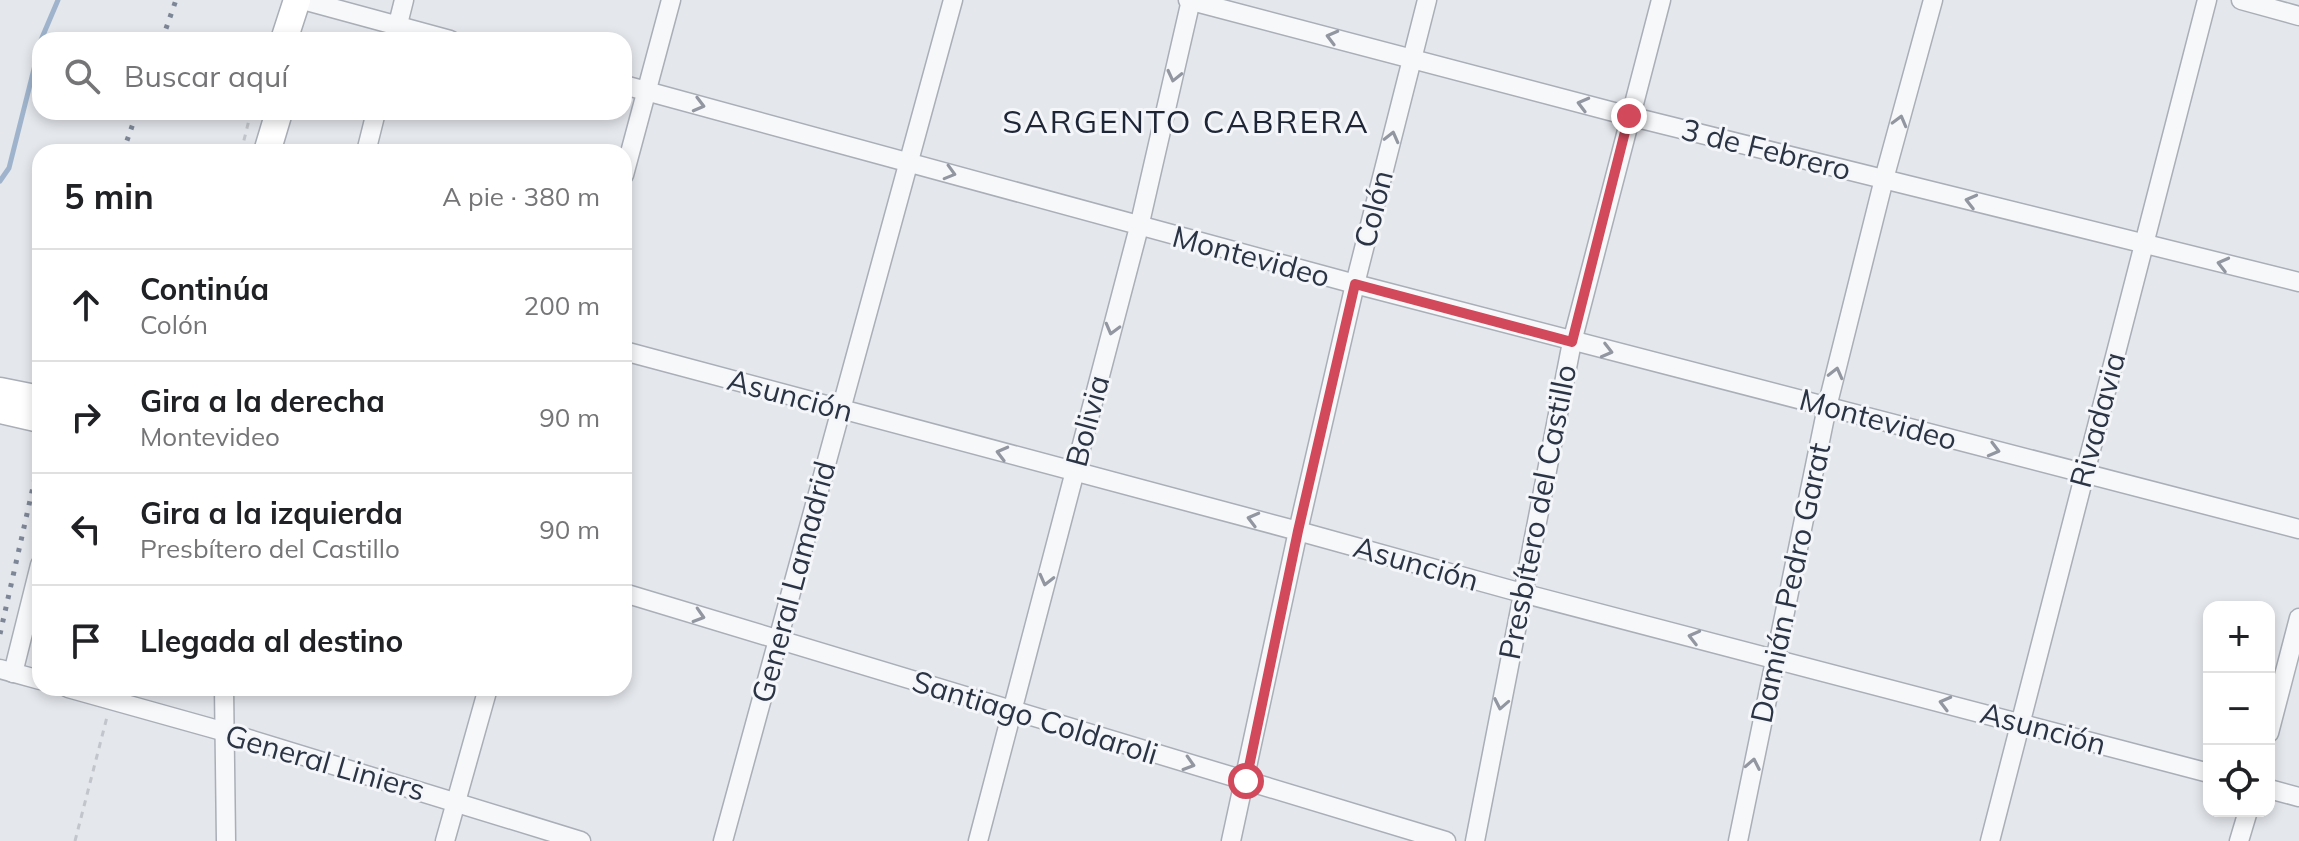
<!DOCTYPE html>
<html lang="es">
<head>
<meta charset="utf-8">
<style>
  body { margin:0; font-family:Mulish,sans-serif; background:#f6f6f6; color:#202124 }
  .controls { position:absolute; right:24px; bottom:24px; display:grid; overflow:hidden; border-radius:16px; box-shadow:0 4px 12px #0003 }
  .controls button { width:72px; height:72px; display:grid; place-items:center; padding:0; border:0; border-bottom:2px solid #e0e0e0; background:#fff; color:#202124; font:40px sans-serif }
  .stop { position:absolute; width:24px; height:24px; margin:-18px; border:6px solid #d1495b; border-radius:50%; background:#fff }
  .stop.end { background:#d1495b; border-color:#fff; box-shadow:0 2px 8px #0008 }
  .list { margin:0; padding:0; list-style:none }
  h2 { display:flex; justify-content:space-between; align-items:center; height:104px; margin:0; padding:0 32px; font-size:34px }
  h2 small { font-size:26px; font-weight:400; color:#757577 }
  .list li { display:grid; grid-template-columns:52px 1fr auto; gap:24px; align-items:center; box-sizing:border-box; height:112px; padding:0 32px; border-top:2px solid #e0e0e0 }
  .list b { display:block; font-size:30px; white-space:nowrap }
  .list p { margin:0; font-size:26px; white-space:nowrap; color:#757577 }
  .list em { font-size:26px; font-style:normal; color:#757577 }
  .icon { flex:none; width:44px; height:44px; fill:none; stroke:currentColor; stroke-width:2; stroke-linecap:round; stroke-linejoin:round }
  .map { position:relative; flex:none; width:2299px; height:841px; overflow:hidden }
  .search { position:absolute; background:#fff; box-shadow:0 4px 12px #0003; left:32px; top:32px; width:600px; height:88px; display:flex; align-items:center; gap:20px; box-sizing:border-box; padding:0 28px; border-radius:24px; color:#757577; font-size:30px }
  .panel { position:absolute; background:#fff; box-shadow:0 4px 12px #0003; left:32px; top:144px; width:600px; height:552px; border-radius:24px }
  .map>svg:first-child { display:block }
  .lines { fill:none; stroke-linecap:round; stroke-linejoin:round }
  .stream { stroke:#9fb4cc; stroke-width:5 }
  .street-casing { stroke:#a9aeb7; stroke-width:21 }
  .secondary-casing { stroke:#a9aeb7; stroke-width:29 }
  .path { stroke:#c2c5cb; stroke-width:3; stroke-dasharray:6 6; stroke-linecap:butt }
  .street { stroke:#f7f8fa; stroke-width:18 }
  .secondary { stroke:#fff; stroke-width:26 }
  .rail { stroke:#7d8696; stroke-width:5; stroke-dasharray:4 8; stroke-linecap:butt }
  .oneway { stroke:#9196a0 }
  .route { stroke:#d1495b; stroke-width:10 }
  .labels { text-anchor:middle; stroke-width:6; stroke-linejoin:round; paint-order:stroke }
  .street-label { font-size:30px; fill:#2b3445; stroke:#f4f6f9 }
  .neighbourhood-label { font-size:32px; letter-spacing:2px; fill:#1d2536; stroke:#f4f6f9 }
</style>
</head>
<body>
<div class="map">
<svg width="2299" height="841" viewBox="0 0 2299 841">
  <rect width="100%" height="100%" fill="#e4e7ec"/>
  <g class="lines">
    <g class="stream">
      <polyline points="41,40 58,0"/>
      <polyline points="0,181 9,168 40,45"/>
    </g>
    <g class="street-casing">
      <g id="street">
        <polyline points="303,0 450,40"/>
        <polyline points="1188,0 1629,116 2299,282"/>
        <polyline points="2241,0 2299,16"/>
        <polyline points="394,40 404,0"/>
        <polyline points="624,85 1355,284 2299,529"/>
        <polyline points="366,152 376,112"/>
        <polyline points="624,175 671,0"/>
        <polyline points="624,351 1298,531 1522,593 2209,773"/>
        <polyline points="624,593 1446,841"/>
        <polyline points="0,669 40,680"/>
        <polyline points="13,673 40,565"/>
        <polyline points="68,688 229,733 581,841"/>
        <polyline points="224,688 226,841"/>
        <polyline points="2269,733 2299,618"/>
        <polyline points="2269,789 2299,797"/>
        <polyline points="445,841 488,688"/>
        <polyline points="723,841 953,0"/>
        <polyline points="978,841 1139,227 1191,0"/>
        <polyline points="1231,841 1298,531 1355,284 1427,0"/>
        <polyline points="1475,841 1572,342 1661,0"/>
        <polyline points="1738,841 1827,407 1884,179 1933,0"/>
        <polyline points="1990,841 2207,0"/>
        <polyline points="2239,841 2248,811"/>
      </g>
    </g>
    <g class="secondary-casing">
      <g id="secondary">
        <polyline points="284,40 297,0"/>
        <polyline points="267,152 279,112"/>
        <polyline points="0,391 40,399"/>
        <polyline points="0,410 40,419"/>
      </g>
    </g>
    <g class="path">
      <polyline points="241,152 251,112"/>
      <polyline points="75,841 107,717"/>
    </g>
    <use href="#street" class="street"/>
    <use href="#secondary" class="secondary"/>
    <g class="rail">
      <polyline points="162,40 176,0"/>
      <polyline points="123,152 137,112"/>
      <polyline points="0,634 40,456"/>
    </g>
  </g>
  <defs><path id="oneway-chevron" d="M-2-3.5L2.5 0L-2 3.5" fill="none" stroke-width="1.6" stroke-linecap="round" stroke-linejoin="round" transform="scale(2)"/></defs>
  <g class="oneway">
    <use href="#oneway-chevron" transform="translate(1332 37) rotate(-165)"/>
    <use href="#oneway-chevron" transform="translate(1174 76) rotate(103)"/>
    <use href="#oneway-chevron" transform="translate(1583 104) rotate(-165)"/>
    <use href="#oneway-chevron" transform="translate(699 105) rotate(15)"/>
    <use href="#oneway-chevron" transform="translate(1900 121) rotate(-75)"/>
    <use href="#oneway-chevron" transform="translate(1392 137) rotate(-76)"/>
    <use href="#oneway-chevron" transform="translate(950 173) rotate(16)"/>
    <use href="#oneway-chevron" transform="translate(1971 201) rotate(-166)"/>
    <use href="#oneway-chevron" transform="translate(2223 264) rotate(-166)"/>
    <use href="#oneway-chevron" transform="translate(1112 329) rotate(105)"/>
    <use href="#oneway-chevron" transform="translate(1607 351) rotate(14)"/>
    <use href="#oneway-chevron" transform="translate(1836 373) rotate(-76)"/>
    <use href="#oneway-chevron" transform="translate(1994 450) rotate(15)"/>
    <use href="#oneway-chevron" transform="translate(1002 453) rotate(-165)"/>
    <use href="#oneway-chevron" transform="translate(1253 519) rotate(-165)"/>
    <use href="#oneway-chevron" transform="translate(1046 580) rotate(104)"/>
    <use href="#oneway-chevron" transform="translate(699 616) rotate(17)"/>
    <use href="#oneway-chevron" transform="translate(1694 637) rotate(-166)"/>
    <use href="#oneway-chevron" transform="translate(1945 703) rotate(-165)"/>
    <use href="#oneway-chevron" transform="translate(1501 704) rotate(101)"/>
    <use href="#oneway-chevron" transform="translate(1189 764) rotate(17)"/>
    <use href="#oneway-chevron" transform="translate(1753 764) rotate(-79)"/>
  </g>
  <g class="lines">
    <polyline class="route" points="1246,781 1298,531 1355,284 1572,342 1629,116"/>
  </g>
  <g class="labels">
    <g class="street-label">
      <text transform="translate(1766 150) rotate(14)" y="10">3 de Febrero</text>
      <text transform="translate(1374 209) rotate(-76)" y="10">Colón</text>
      <text transform="translate(1251 257) rotate(15)" y="10">Montevideo</text>
      <text transform="translate(790 396) rotate(15)" y="10">Asunción</text>
      <text transform="translate(1878 420) rotate(15)" y="10">Montevideo</text>
      <text transform="translate(2098 420) rotate(-75)" y="10">Rivadavia</text>
      <text transform="translate(1088 421) rotate(-75)" y="10">Bolivia</text>
      <text transform="translate(1538 512) rotate(-79)" y="10">Presbítero del Castillo</text>
      <text transform="translate(1416 564) rotate(16)" y="10">Asunción</text>
      <text transform="translate(794 582) rotate(-75)" y="10">General Lamadrid</text>
      <text transform="translate(1791 583) rotate(-78)" y="10">Damián Pedro Garat</text>
      <text transform="translate(1035 718) rotate(17)" y="10">Santiago Coldaroli</text>
      <text transform="translate(2043 729) rotate(15)" y="10">Asunción</text>
      <text transform="translate(325 763) rotate(16)" y="10">General Liniers</text>
    </g>
    <g class="neighbourhood-label">
      <text x="1186" y="133">SARGENTO CABRERA</text>
    </g>
  </g>
</svg>
<div class="controls">
<button>+</button>
<button>−</button>
<button><svg class="icon" aria-label="locate" viewBox="0 0 24 24"><circle cx="12" cy="12" r="6"/><path d="M12 2v4M12 18v4M2 12h4M18 12h4"/></svg></button>
</div>
<div class="stop" style="left:1246px;top:781px"></div>
<div class="stop end" style="left:1629px;top:116px"></div>
<div class="search"><svg class="icon" aria-label="search" viewBox="0 0 24 24"><circle cx="10" cy="10" r="6"/><path d="M15 15l6 6"/></svg>Buscar aquí</div>
<section class="panel">
<h2>5 min<small>A pie · 380 m</small></h2>
<ul class="list">
<li><svg class="icon" aria-label="ahead" viewBox="0 0 24 24"><path d="M12 20V5M6 11l6-6 6 6"/></svg><div><b>Continúa</b><p>Colón</p></div><em>200 m</em></li>
<li><svg class="icon" aria-label="right" viewBox="0 0 24 24"><path d="M7 20v-9h11M14 6l5 5-5 5"/></svg><div><b>Gira a la derecha</b><p>Montevideo</p></div><em>90 m</em></li>
<li><svg class="icon" aria-label="left" viewBox="0 0 24 24"><path d="M17 20v-9H6M10 6l-5 5 5 5"/></svg><div><b>Gira a la izquierda</b><p>Presbítero del Castillo</p></div><em>90 m</em></li>
<li><svg class="icon" aria-label="arrive" viewBox="0 0 24 24"><path d="M6 21V4h12l-3 4 3 4H6"/></svg><div><b>Llegada al destino</b></div></li>
</ul>
</section>
</div>
</body>
</html>
